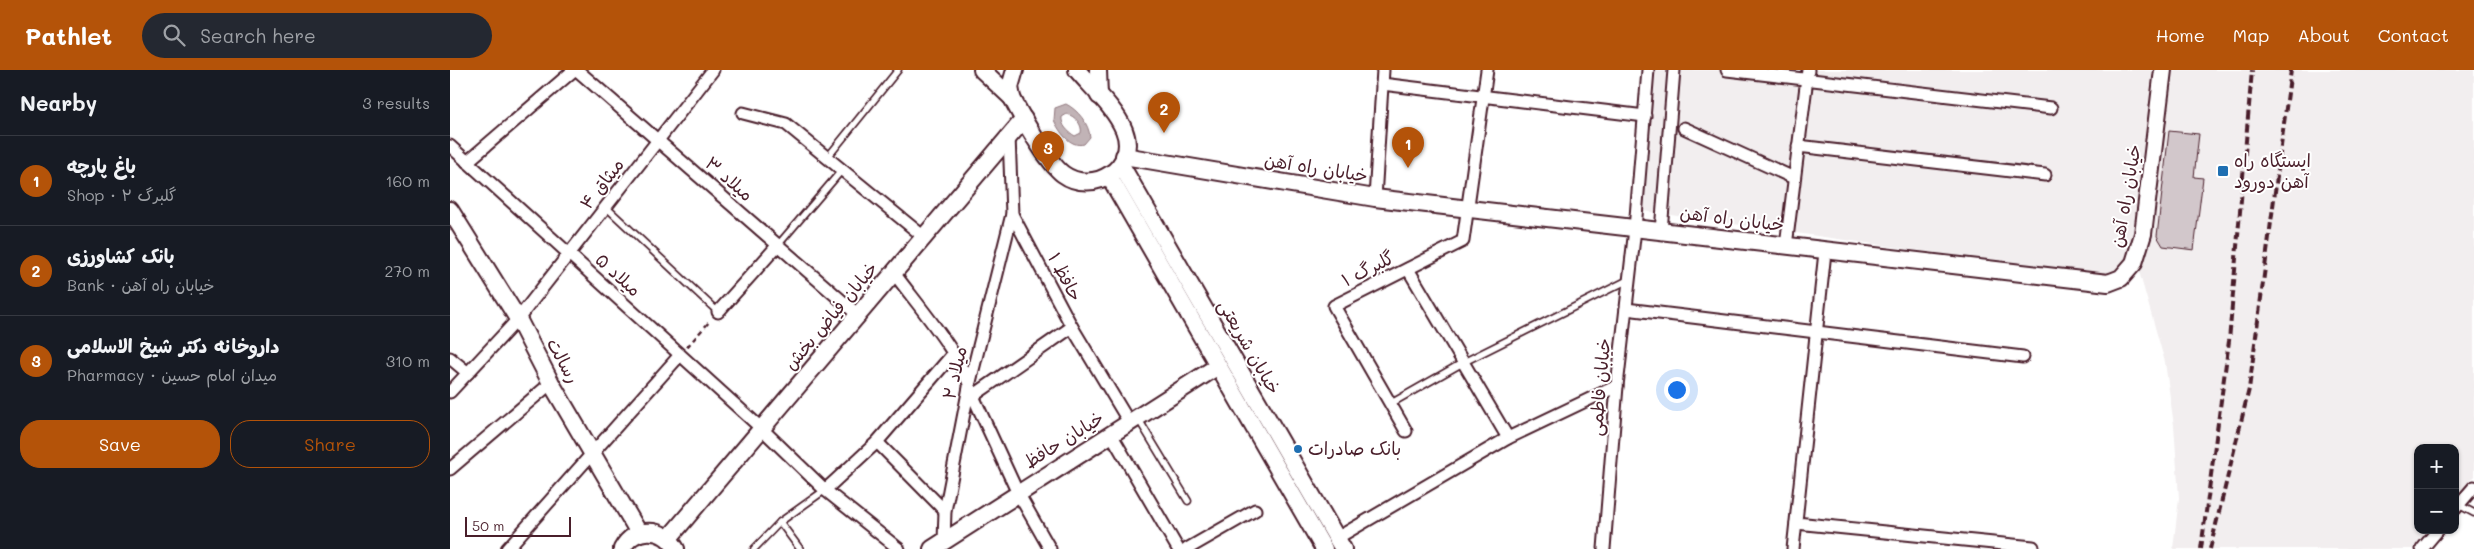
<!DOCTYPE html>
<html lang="en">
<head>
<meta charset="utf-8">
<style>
  body { margin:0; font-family:Mali,"Playpen Sans Arabic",sans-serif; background:#242831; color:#f1f3f6 }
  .controls { position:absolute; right:15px; bottom:15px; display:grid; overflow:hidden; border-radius:10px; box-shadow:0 1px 4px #0004 }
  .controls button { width:45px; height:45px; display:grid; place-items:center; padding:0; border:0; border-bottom:1px solid #363941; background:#171b24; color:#f1f3f6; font:25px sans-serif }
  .scale { position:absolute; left:15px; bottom:12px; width:106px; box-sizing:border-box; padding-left:5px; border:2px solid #4a1f2b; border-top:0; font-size:14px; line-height:18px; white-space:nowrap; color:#4a1f2b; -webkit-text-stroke:4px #fff; paint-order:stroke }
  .you { position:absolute; left:1226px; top:319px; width:18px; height:18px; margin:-12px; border:4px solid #fff; border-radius:50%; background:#1a73e8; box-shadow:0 0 0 8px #1a73e833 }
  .badge { display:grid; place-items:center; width:32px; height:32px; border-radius:50%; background:#b45309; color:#fff; font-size:16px; font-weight:700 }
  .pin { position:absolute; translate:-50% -41px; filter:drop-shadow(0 1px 2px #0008) }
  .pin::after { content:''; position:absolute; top:26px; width:18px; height:15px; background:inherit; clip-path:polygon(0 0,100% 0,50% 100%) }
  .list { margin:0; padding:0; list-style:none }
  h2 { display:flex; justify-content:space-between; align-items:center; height:65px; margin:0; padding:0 20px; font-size:21px }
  h2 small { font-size:16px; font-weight:400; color:#9ea1a6 }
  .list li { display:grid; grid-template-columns:32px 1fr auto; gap:15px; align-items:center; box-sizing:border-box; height:90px; padding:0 20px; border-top:1px solid #363941 }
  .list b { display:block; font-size:19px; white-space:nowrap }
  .list p { margin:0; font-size:16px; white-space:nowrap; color:#9ea1a6 }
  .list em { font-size:16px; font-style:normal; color:#9ea1a6 }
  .actions { display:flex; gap:10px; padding:15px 20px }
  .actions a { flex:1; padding:11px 0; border:1px solid #b45309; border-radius:20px; text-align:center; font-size:18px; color:#b45309 }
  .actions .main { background:#b45309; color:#fff }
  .icon { flex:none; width:28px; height:28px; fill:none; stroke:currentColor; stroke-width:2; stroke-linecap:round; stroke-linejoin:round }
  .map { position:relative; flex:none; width:2024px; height:479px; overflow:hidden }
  header { display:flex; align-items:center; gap:30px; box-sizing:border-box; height:70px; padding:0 25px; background:#b45309; color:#fff }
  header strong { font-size:24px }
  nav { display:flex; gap:28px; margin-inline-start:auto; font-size:18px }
  .search { width:350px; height:45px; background:#242831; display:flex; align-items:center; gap:12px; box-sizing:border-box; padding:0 18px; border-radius:28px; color:#9ea1a6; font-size:19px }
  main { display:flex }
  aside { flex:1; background:#171b24 }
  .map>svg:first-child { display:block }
  .built { fill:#f2eeef }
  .water { fill:#c1b3b6; stroke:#91787e; fill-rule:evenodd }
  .building { fill:#d2c7cb; stroke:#4a1f2b }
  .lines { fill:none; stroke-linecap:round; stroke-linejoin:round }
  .lane-casing { stroke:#4a1f2b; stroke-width:9 }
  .street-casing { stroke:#4a1f2b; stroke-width:15 }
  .secondary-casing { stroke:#4a1f2b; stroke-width:20 }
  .path { stroke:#4a1f2b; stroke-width:2.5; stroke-dasharray:5 4; stroke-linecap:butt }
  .lane { stroke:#fff; stroke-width:5.5 }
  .street { stroke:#fff; stroke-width:11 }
  .secondary { stroke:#fff; stroke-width:16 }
  .rail { stroke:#4a1f2b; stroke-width:4; stroke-dasharray:8 4; stroke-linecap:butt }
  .poi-dot { fill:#1f6fb2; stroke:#fff; stroke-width:2 }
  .labels { text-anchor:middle; stroke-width:4; stroke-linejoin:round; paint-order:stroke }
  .poi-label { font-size:18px; fill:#4a1f2b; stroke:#fff; text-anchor:start }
  .street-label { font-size:18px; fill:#4a1f2b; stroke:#fff }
</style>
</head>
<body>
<header>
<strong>Pathlet</strong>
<div class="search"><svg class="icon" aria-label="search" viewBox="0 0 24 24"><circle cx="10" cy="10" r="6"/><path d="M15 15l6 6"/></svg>Search here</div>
<nav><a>Home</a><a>Map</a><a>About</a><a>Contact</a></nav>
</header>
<main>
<aside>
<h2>Nearby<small>3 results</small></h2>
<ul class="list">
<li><span class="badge">1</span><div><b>باغ پارچه</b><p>Shop · گلبرگ ۲</p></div><em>160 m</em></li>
<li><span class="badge">2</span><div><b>بانک کشاورزی</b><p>Bank · خیابان راه آهن</p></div><em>270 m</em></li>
<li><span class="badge">3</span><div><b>داروخانه دکتر شیخ الاسلامی</b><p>Pharmacy · میدان امام حسین</p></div><em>310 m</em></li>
</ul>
<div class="actions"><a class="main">Save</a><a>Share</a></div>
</aside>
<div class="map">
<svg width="2024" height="479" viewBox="0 0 2024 479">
  <rect width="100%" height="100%" fill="#fff"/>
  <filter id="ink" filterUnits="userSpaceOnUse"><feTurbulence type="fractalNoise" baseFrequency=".02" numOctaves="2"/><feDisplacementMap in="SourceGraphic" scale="10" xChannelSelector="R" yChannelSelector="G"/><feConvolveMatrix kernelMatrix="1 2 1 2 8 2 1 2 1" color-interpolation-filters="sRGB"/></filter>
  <g filter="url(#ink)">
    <polygon class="built" points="1196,0 2024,0 2024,406 2005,428 2005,378 1968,378 1968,460 1978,460 1962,479 1723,479 1729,428 1724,355 1715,292 1684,184 1668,202 1653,207 1179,139"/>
    <path class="water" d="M616 34C628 40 639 54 640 67L634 74C620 78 609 61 604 50L605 38ZM617 44C625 46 633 55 631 63L625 66C618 62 611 55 612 47Z"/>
    <polygon class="building" points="1719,61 1749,64 1744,107 1753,108 1744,180 1713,176 1707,166"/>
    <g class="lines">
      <g class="lane-casing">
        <g id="lane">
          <polyline points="377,88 448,0"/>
          <polyline points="156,137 268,242"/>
          <polyline points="328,175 392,100"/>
          <polyline points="940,334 1014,292 1178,210"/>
          <polyline points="689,350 738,431"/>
          <polyline points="2009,435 2024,443"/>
          <polyline points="330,452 350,479"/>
          <polyline points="304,479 330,452 375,420"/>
        </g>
      </g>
      <g class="street-casing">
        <g id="street">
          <polyline points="127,0 408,245"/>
          <polyline points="1277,0 1601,38"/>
          <polyline points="932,14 1195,46"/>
          <polyline points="293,43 336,54 474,167"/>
          <polyline points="1234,58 1344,108"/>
          <polyline points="559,66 562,144 622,257 679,352"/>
          <polyline points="0,76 312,359 375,420 449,479"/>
          <polyline points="1348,76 1595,105"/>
          <polyline points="17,92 124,0"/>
          <polyline points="925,128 933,0"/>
          <polyline points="1211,161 1224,0"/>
          <polyline points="1336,176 1358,0"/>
          <polyline points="958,199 1058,368"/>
          <path d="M444 203C469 237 513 286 523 326L565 417"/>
          <polyline points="1176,239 1573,287"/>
          <polyline points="268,242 328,175"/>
          <polyline points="0,288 18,303"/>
          <polyline points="0,322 68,249 263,0"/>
          <polyline points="523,326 622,257"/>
          <polyline points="956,361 884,236 1013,171 1037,0"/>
          <polyline points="661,364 728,479"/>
          <polyline points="427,372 495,441"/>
          <polyline points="0,399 101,313"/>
          <polyline points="375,420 427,372 503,284"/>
          <polyline points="568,423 600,479"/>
          <polyline points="2005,439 2024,417"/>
          <polyline points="1346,453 1583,477"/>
          <polyline points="887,468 1058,368 1167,316"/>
          <polyline points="494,471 495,441 520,312 562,144"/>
          <polyline points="57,479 230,285"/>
          <polyline points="737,479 805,440"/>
          <polyline points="1154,479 1167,316 1185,159 1198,0"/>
          <polyline points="1343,479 1375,182"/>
          <polyline points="1972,479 1988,460"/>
        </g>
      </g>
      <g class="secondary-casing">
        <g id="secondary">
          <polyline points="532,0 562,28"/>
          <path d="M565 0 560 17 562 28C571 46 598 93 613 104 643 126 689 97 674 60 665 38 642 18 627 0"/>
          <polyline points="648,0 649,26"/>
          <polyline points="674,86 925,128 1658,213 1671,208 1684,193 1693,164 1713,0"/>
          <polyline points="671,95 893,479"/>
          <polyline points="659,106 874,479"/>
          <polyline points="0,140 68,249 101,313 189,463"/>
          <polyline points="219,468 574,49"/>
          <path d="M172 479C184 456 214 456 226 479"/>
          <polyline points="482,479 768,296"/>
        </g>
      </g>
      <polyline class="path" points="237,277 260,251"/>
      <use href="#lane" class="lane"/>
      <use href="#street" class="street"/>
      <use href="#secondary" class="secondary"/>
      <g class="rail">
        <polyline points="1751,479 1779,271 1802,0"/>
        <polyline points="1760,479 1799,319 1841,0"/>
      </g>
    </g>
  </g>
  <g class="poi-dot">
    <rect x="1767" y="95" width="12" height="12" rx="2.5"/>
    <circle cx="848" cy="379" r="5"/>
  </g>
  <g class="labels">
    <g class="poi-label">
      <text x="1784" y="97">ایستگاه راه<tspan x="1784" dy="21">آهن دورود</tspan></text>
      <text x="858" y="385">بانک صادرات</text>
    </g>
    <g class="street-label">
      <text transform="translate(866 98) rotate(9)" y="6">خیابان راه آهن</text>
      <text transform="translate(279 109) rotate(41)" y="6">میلاد ۳</text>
      <text transform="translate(152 114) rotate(-52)" y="6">میثاق ۴</text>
      <text transform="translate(1676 126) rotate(-80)" y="6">خیابان راه آهن</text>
      <text transform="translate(1282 149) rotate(7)" y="6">خیابان راه آهن</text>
      <text transform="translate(918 199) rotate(-27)" y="6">گلبرگ ۱</text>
      <text transform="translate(168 205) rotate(42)" y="6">میلاد ۵</text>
      <text transform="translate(615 207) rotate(62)" y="6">حافظ ۱</text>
      <text transform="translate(381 246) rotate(-50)" y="6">خیابان فیاض بخش</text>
      <text transform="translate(799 277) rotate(60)" y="6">خیابان شریعتی</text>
      <text transform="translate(113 291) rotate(62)" y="6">رسالت</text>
      <text transform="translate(505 303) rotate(-77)" y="6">میلاد ۲</text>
      <text transform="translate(1150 317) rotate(-85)" y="6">خیابان فاطمی</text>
      <text transform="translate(614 370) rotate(-32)" y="6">خیابان حافظ</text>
    </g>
  </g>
</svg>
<div class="controls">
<button>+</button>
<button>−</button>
</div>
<div class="scale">50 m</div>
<div class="you"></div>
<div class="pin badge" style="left:958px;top:98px">1</div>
<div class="pin badge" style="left:714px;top:63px">2</div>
<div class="pin badge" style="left:598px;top:102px">3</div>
</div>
</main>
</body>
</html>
